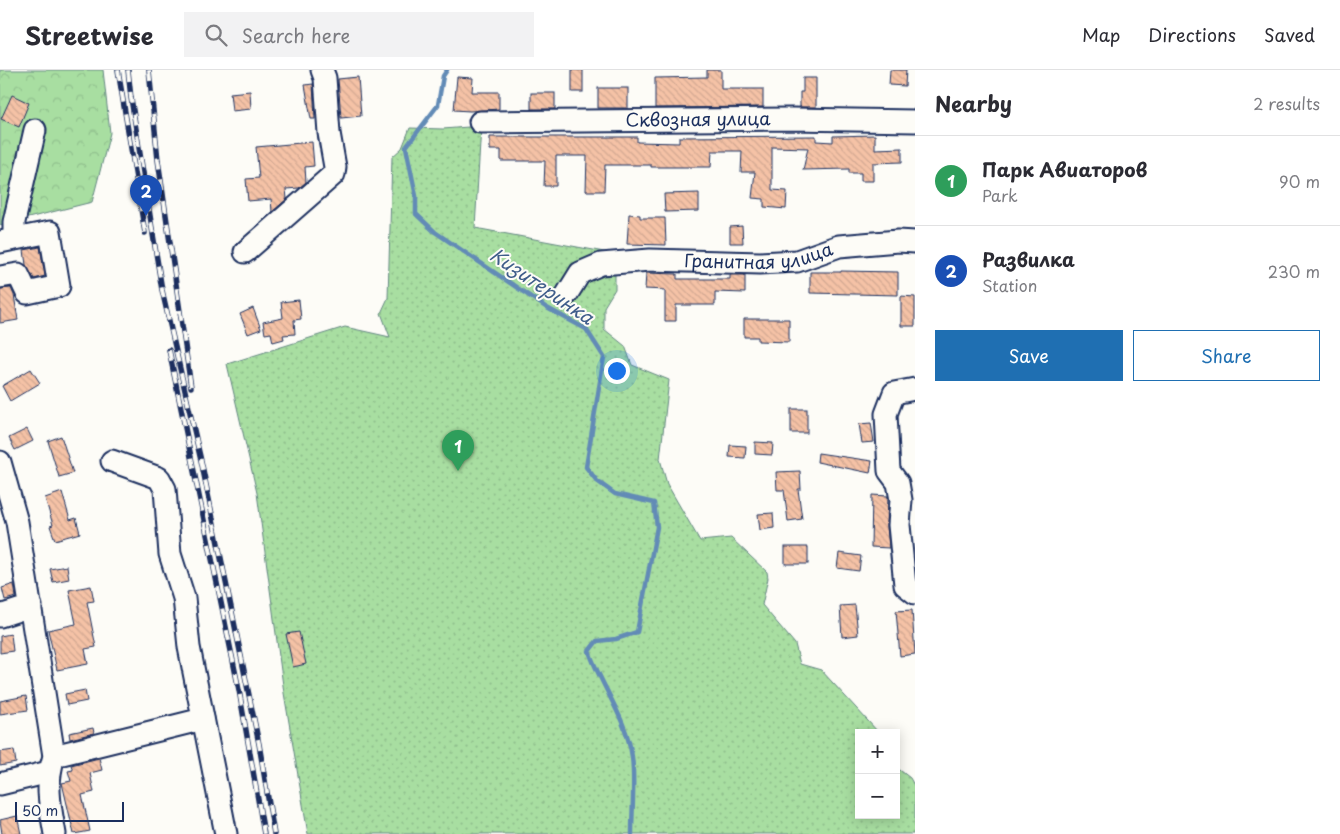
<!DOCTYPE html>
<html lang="en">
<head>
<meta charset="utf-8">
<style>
  body { margin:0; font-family:"Playpen Sans",sans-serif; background:#f2f2f3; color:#2b2b33 }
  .controls { position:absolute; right:15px; bottom:15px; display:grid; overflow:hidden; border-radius:0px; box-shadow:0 2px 12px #0003 }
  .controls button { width:45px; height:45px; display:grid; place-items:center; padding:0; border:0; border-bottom:1px solid #e1e1e2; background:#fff; color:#2b2b33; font:25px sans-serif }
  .scale { position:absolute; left:15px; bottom:12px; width:109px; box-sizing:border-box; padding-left:5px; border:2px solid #1b2f5e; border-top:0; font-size:14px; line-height:18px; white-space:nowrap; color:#1b2f5e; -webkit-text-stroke:4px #fdfcf7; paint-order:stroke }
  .you { position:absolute; left:616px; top:300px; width:18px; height:18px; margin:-12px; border:4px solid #fff; border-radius:50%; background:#1a73e8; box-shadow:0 0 0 8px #1a73e833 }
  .badge { display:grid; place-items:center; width:32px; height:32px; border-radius:50%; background:#1f6fb2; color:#fff; font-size:16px; font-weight:700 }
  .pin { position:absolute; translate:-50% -41px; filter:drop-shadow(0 1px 2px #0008) }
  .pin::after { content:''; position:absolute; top:26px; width:18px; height:15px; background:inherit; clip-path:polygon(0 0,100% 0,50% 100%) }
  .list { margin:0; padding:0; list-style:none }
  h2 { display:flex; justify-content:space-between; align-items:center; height:65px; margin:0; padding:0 20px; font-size:21px }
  h2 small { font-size:16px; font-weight:400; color:#7c7c81 }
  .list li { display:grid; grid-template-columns:32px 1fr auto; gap:15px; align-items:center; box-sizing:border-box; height:90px; padding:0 20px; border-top:1px solid #e1e1e2 }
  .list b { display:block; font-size:19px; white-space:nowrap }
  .list p { margin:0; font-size:16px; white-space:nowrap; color:#7c7c81 }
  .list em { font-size:16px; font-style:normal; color:#7c7c81 }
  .actions { display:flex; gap:10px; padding:15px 20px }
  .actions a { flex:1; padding:11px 0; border:1px solid #1f6fb2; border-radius:0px; text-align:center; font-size:18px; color:#1f6fb2 }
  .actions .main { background:#1f6fb2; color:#fff }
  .icon { flex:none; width:28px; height:28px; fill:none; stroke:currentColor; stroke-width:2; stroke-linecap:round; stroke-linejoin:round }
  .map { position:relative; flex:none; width:915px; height:764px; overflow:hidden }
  header { display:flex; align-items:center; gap:30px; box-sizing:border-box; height:70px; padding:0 25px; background:#fff; border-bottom:1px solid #e1e1e2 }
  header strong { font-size:24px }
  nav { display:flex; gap:28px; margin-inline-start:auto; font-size:18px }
  .search { width:350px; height:45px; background:#f2f2f3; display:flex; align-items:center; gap:12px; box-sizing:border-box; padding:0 18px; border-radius:0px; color:#7c7c81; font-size:19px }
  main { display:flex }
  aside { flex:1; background:#fff }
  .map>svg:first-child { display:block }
  .green { fill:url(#green-dots); stroke:#628680 }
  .forest { fill:url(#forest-crowns); stroke:#628680 }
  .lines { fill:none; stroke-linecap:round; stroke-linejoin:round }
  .stream { stroke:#628bb6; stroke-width:4.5 }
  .building { fill:url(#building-back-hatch); stroke:#1b2f5e }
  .minor-casing { stroke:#1b2f5e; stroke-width:25 }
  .minor { stroke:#fdfcf7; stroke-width:21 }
  .rail-casing { stroke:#1b2f5e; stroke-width:5.5 }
  .rail { stroke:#fdfcf7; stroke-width:4; stroke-dasharray:11; stroke-linecap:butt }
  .labels { text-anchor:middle; stroke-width:4; stroke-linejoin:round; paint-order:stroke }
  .street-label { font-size:18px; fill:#1b2f5e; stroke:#fdfcf7 }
  .water-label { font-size:19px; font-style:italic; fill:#3f5d8a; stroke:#fdfcf7 }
</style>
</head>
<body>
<header>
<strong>Streetwise</strong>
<div class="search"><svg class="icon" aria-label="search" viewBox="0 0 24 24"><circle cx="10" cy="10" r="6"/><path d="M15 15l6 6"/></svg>Search here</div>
<nav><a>Map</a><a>Directions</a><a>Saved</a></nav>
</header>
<main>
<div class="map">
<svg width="915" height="764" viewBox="0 0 915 764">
  <defs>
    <pattern id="green-dots" width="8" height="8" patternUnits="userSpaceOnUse" patternTransform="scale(1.25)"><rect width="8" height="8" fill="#a8dea1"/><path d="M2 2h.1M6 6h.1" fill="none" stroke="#90bf8d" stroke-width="1.8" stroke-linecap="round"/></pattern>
    <pattern id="forest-crowns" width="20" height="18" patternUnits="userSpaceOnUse" patternTransform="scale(1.25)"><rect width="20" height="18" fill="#a8dea1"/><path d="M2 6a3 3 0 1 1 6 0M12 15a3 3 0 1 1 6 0" fill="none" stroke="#90bf8d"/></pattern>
    <pattern id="building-back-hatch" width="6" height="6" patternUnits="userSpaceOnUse" patternTransform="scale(1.25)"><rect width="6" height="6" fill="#f5c2a6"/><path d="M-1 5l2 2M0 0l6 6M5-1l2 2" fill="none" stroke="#d1a791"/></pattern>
  </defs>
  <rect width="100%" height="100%" fill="#fdfcf7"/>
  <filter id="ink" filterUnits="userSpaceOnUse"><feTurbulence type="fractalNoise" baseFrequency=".02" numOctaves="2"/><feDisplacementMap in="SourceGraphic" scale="10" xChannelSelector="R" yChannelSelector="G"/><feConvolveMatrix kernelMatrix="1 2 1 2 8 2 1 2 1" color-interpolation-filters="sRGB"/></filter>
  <g filter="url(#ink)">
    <polygon class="green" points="481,56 475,158 615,184 615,219 604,237 604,259 625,276 632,295 669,310 660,389 667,414 700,471 731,468 767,502 768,508 762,535 795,574 800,594 821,600 879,663 859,663 859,745 896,745 896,697 910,708 915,717 915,764 308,764 284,623 257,423 227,294 345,257 390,267 381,243 388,228 392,87 402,78 410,58 443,59"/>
    <polygon class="forest" points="0,0 103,0 110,63 92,132 0,155"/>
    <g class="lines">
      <path class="stream" d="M447 0 443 6 438 35 406 77 416 126V144L435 162 547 238 586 259 604 287 586 397 597 411 615 424 654 433 657 457 637 562 616 569 597 571 589 581C601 616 627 649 632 687 635 709 632 741 632 764"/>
    </g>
    <g class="building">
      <rect x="572" y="0" width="11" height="22"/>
      <polygon points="707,0 721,0 721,19 763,19 763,37 655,38 655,8 707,7"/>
      <polygon points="890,0 906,0 905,16 889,15"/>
      <polygon points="358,7 361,46 341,48 338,9"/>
      <polygon points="457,7 473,8 472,22 499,22 499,39 470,41 454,40"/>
      <polygon points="803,8 816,8 816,37 800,37 800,22 803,22"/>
      <polygon points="313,14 315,49 311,49 305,15"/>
      <rect x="598" y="18" width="30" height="20"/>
      <polygon points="250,21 251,39 232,41 230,23"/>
      <rect x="531" y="23" width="24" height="16"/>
      <polygon points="12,25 29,33 19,57 1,49"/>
      <polygon points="875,65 875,79 902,78 902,92 873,93 873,111 861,111 861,103 849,103 849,99 803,100 808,78 772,77 772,120 787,121 786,139 764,137 764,129 752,128 755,102 741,102 742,81 712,81 711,97 651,97 651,95 605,95 604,121 586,121 587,86 556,86 556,116 544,116 545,91 501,91 501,80 490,80 490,67 637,67 637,72 679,73 679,67 816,66 816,71 833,72 833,66"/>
      <polygon points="312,72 314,96 305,97 306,112 299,118 286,119 287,129 272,142 271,129 248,131 246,109 259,108 256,77"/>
      <polygon points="699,123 699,141 665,142 664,124"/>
      <polygon points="629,144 640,145 640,148 665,148 666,175 627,174"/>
      <polygon points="742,156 743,173 730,173 730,157"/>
      <polygon points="40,177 45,206 34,209 26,195 24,180"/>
      <polygon points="841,201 898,202 898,225 810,223 810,202 841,202"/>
      <polygon points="646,203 677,204 677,209 730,209 730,205 745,205 745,223 715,222 715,235 676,235 676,251 665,251 665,220 645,219"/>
      <polygon points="11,218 14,225 18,250 0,253 0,219"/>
      <polygon points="901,226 915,227 915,256 901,256"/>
      <polygon points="299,230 301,249 294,250 295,264 283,265 284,269 273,272 271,263 265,264 263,252 283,248 281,232"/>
      <polygon points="253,238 261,259 248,264 240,244"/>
      <polygon points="744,249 789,249 789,272 758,271 758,267 744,267"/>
      <polygon points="31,299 40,313 10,331 2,316"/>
      <rect x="791" y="339" width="16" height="24"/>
      <polygon points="871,353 874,372 862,373 859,354"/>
      <polygon points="27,359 33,371 15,380 9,368"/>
      <polygon points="61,366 73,403 59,407 48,371"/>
      <polygon points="755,372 773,373 772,385 755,384"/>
      <polygon points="730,375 746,376 745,388 729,387"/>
      <polygon points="818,383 872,391 870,403 817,392"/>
      <polygon points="800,401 801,419 798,419 802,449 788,451 784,420 777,420 776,402"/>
      <polygon points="62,422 70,450 76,448 80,463 55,470 50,456 53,455 45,428"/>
      <polygon points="872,425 888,426 887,456 889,478 871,477"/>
      <polygon points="773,443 774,458 760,460 758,444"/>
      <rect x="785" y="477" width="23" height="17"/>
      <polygon points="839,483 861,486 859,501 837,498"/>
      <polygon points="67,496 69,509 53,512 50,499"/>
      <polygon points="14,514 16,527 5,530 2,518"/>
      <polygon points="91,516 94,531 87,532 96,577 85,579 88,594 57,600 48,560 76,554 69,520"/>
      <polygon points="855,535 858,565 842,567 840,536"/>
      <polygon points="912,540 915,584 900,586 896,541"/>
      <polygon points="299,562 306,594 293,597 286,564"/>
      <polygon points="11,564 13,581 0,583 0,566"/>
      <polygon points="85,620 87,631 67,635 65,624"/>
      <polygon points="26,626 28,640 0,644 0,631"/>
      <polygon points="93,658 94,663 70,669 69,663"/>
      <polygon points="14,680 16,693 0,696 0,682"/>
      <polygon points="99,688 102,700 90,703 94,722 82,725 90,761 74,764 62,713 71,711 68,701 73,700 71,695"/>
      <polygon points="17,746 21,764 2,764 0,750"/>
    </g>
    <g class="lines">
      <g class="minor-casing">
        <g id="minor">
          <path id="s1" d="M480 52 792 49 915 51"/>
          <polyline points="14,169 14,152 35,60"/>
          <polyline points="0,172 50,162 59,216 27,223 18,204 0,207"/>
          <polyline points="245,182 334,104 335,97 329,63 325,8 322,0"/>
          <path id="s2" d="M567 224 580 203 601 194 650 190 760 193 797 191 839 176 898 171 915 172"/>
          <polyline points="915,319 894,323 886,344 889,401 898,413 901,430 899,455 905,515 915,523"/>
          <polyline points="112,391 159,408 165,419 170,484 184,528 189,577 226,764"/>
          <path d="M0 392 17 452 54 686C45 715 50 736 55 764"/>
          <polyline points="0,546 31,536"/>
          <polyline points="54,686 203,649"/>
          <polyline points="0,714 49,702"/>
        </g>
      </g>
      <use href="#minor" class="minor"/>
      <g class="rail-casing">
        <g id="rail">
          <polyline points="118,0 145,163"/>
          <polyline points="128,0 131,28 162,220 202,395 259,674 274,764"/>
          <polyline points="149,0 158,90 191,317"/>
          <polyline points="169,280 239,620 264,764"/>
        </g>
      </g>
      <use href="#rail" class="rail"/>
    </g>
  </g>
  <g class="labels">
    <g class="street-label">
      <text dy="6" stroke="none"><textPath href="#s1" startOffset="218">Сквозная улица</textPath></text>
      <text dy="6" stroke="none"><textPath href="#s2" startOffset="206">Гранитная улица</textPath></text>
    </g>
    <g class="water-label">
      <text transform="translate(542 216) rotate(34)" y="7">Кизитеринка</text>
    </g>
  </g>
</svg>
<div class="controls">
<button>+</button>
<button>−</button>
</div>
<div class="scale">50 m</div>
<div class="you"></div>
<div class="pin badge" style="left:458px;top:401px;background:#2e9e5b">1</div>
<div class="pin badge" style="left:146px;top:146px;background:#1a4fb4">2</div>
</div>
<aside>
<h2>Nearby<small>2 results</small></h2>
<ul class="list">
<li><span class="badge" style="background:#2e9e5b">1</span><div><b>Парк Авиаторов</b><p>Park</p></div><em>90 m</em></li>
<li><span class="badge" style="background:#1a4fb4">2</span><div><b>Развилка</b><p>Station</p></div><em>230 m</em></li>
</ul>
<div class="actions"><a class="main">Save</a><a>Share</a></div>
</aside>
</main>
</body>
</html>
